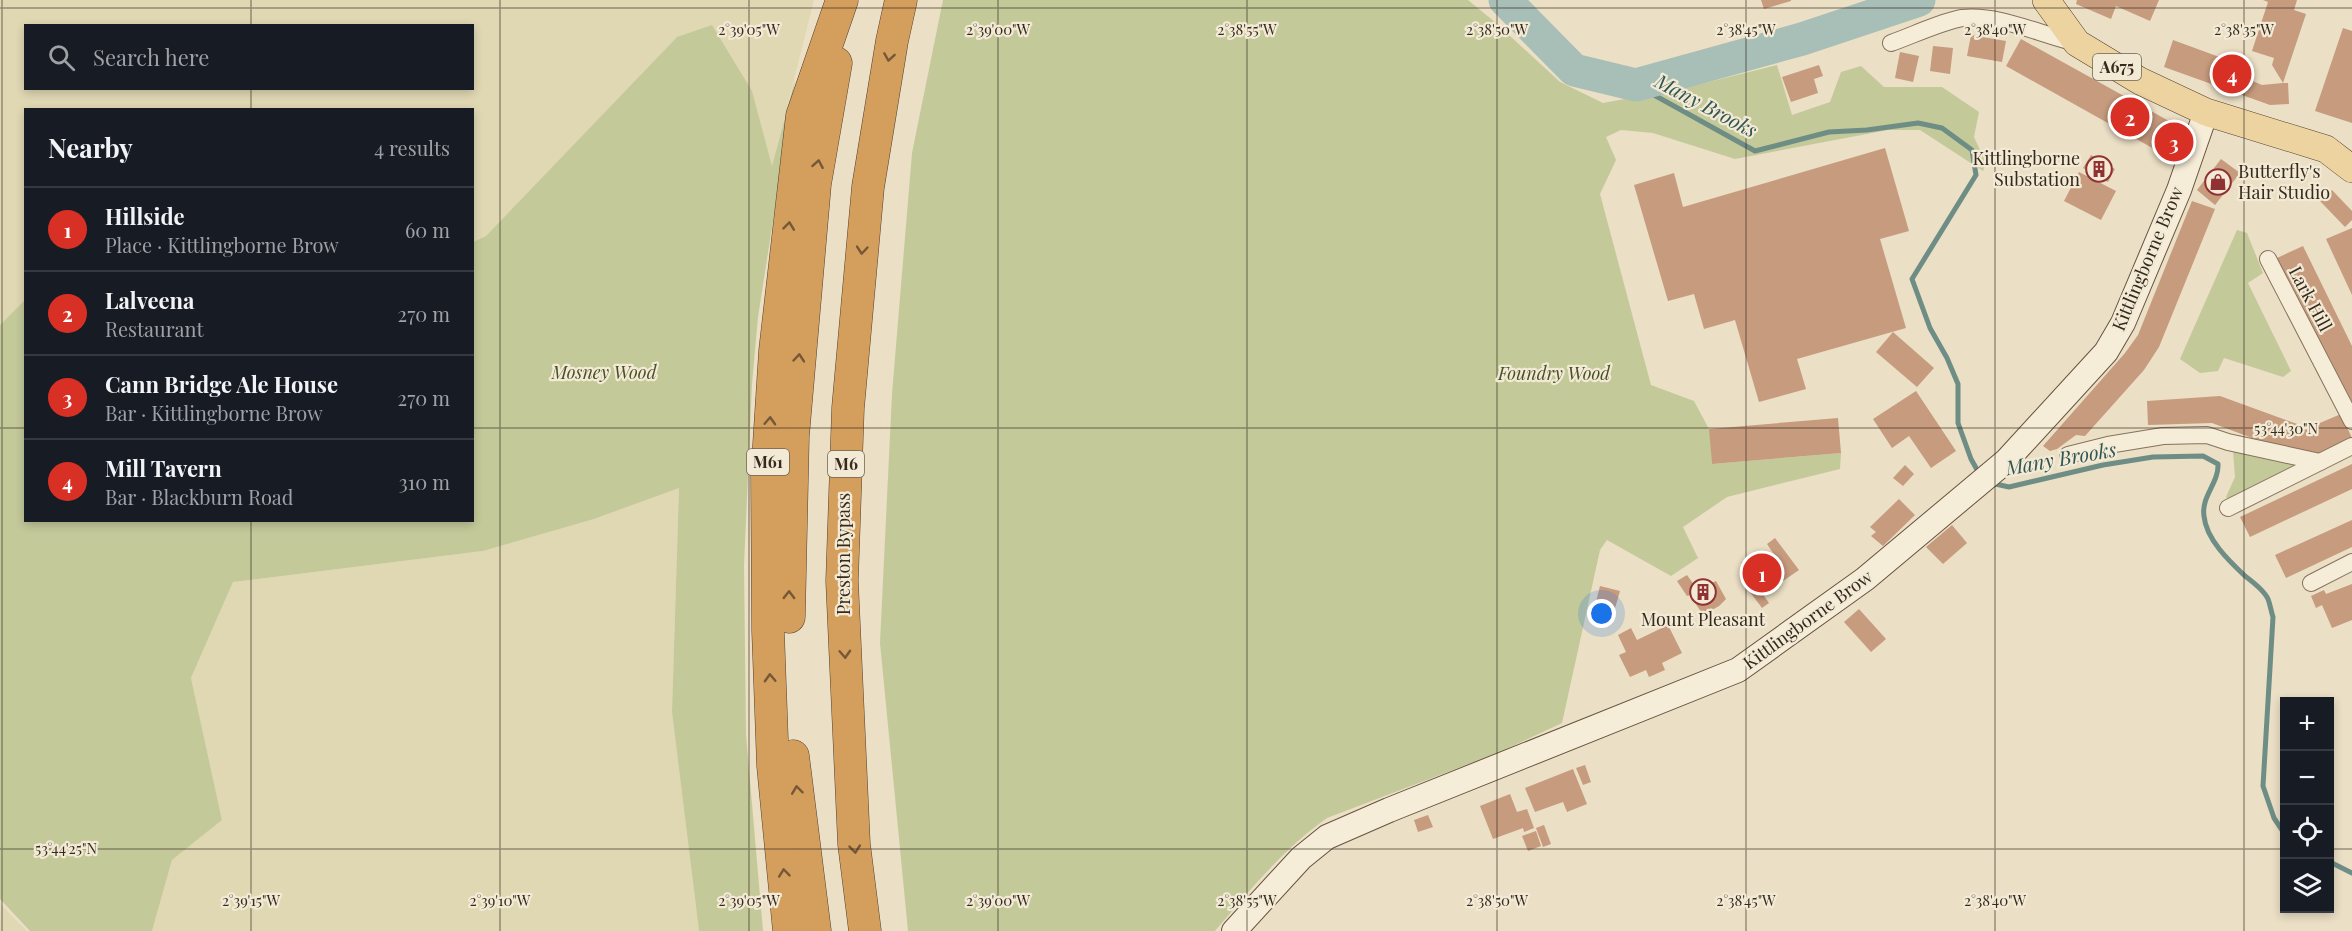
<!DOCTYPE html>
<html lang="en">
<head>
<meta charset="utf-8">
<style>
  body { margin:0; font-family:"Playfair Display",serif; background:#242831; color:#f1f3f6 }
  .controls { position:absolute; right:18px; bottom:18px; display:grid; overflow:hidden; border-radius:0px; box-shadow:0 3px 9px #0003 }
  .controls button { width:54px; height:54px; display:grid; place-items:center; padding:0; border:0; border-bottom:2px solid #363941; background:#171b24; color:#f1f3f6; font:30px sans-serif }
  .you { position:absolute; left:1602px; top:614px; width:21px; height:21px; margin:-15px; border:4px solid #fff; border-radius:50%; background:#1a73e8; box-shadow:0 0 0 9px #1a73e833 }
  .badge { display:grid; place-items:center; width:39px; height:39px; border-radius:50%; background:#d93025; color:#fff; font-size:20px; font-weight:700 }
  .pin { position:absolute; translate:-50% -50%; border:3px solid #fff; box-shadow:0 2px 6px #0006 }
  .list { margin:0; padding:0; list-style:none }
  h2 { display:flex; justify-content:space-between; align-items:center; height:78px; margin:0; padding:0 24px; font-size:26px }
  h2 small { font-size:20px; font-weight:400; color:#9ea1a6 }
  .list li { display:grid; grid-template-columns:39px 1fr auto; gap:18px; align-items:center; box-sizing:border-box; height:84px; padding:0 24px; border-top:2px solid #363941 }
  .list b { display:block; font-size:22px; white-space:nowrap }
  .list p { margin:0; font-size:20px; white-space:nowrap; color:#9ea1a6 }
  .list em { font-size:20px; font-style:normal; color:#9ea1a6 }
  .icon { flex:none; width:33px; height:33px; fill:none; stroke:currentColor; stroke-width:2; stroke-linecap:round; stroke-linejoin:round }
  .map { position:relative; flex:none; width:2352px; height:931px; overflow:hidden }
  .search { position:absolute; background:#171b24; box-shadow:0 3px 9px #0003; left:24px; top:24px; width:450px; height:66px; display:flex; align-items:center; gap:15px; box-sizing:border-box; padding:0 21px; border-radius:0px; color:#9ea1a6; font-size:22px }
  .panel { position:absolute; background:#171b24; box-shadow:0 3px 9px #0003; left:24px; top:108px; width:450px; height:414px; border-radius:0px }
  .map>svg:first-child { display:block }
  .farmland { fill:#e0d8b3; fill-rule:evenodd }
  .green { fill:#c4c99a }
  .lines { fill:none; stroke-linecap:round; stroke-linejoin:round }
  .stream { stroke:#6e8d85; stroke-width:5 }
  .river { stroke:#a7bfb7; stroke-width:33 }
  .building { fill:#c79b7e }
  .street-casing { stroke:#85725d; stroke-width:18 }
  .secondary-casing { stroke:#675340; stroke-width:26 }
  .primary-casing { stroke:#534030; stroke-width:28 }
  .highway-casing { stroke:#534030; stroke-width:33 }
  .street { stroke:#f6edd8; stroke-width:16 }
  .secondary { stroke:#f6edd8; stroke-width:24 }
  .primary { stroke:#ecd3a0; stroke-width:27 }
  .highway { stroke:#d49e5c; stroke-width:32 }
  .oneway { stroke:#755837 }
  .ticks { fill:none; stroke:#362a1f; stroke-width:1.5; stroke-opacity:0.45 }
  .labels { text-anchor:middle; stroke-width:4.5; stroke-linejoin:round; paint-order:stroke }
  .shield { fill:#f3ead5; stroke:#6f6456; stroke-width:1.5 }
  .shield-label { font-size:16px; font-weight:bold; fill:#362a1f }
  .poi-label { font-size:18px; fill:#362a1f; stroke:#f3ead5; text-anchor:end }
  .street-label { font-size:18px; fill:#362a1f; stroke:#f3ead5 }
  .park-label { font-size:18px; font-style:italic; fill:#475127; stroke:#f3ead5 }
  .water-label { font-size:20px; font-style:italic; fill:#305552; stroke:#f3ead5 }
  .ticks-label { font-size:15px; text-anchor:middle; fill:#362a1f; stroke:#f3ead5; stroke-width:4.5; stroke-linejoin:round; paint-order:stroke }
</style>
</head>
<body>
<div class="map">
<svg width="2352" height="931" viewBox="0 0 2352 931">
  <rect width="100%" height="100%" fill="#ebdfc5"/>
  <g class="farmland">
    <path d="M0 0H814L772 167 752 91 677 37 486 236 473 242 472 110H26L25 300 0 325ZM26 26H472V88H26Z"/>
    <polygon points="679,488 672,712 699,931 152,931 172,860 222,820 191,678 233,582 483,551 594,519"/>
    <polygon points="1,905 27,931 0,931"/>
  </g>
  <g class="green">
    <path d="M943 0H1468L1496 23 1560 82 1603 103 1689 87 1777 65 1792 115 1830 102 1841 72 1861 66 1884 87H1942L1979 112 1974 137 1986 163 1983 171 1920 130H1888L1735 159 1653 133 1621 130 1606 137 1616 160 1600 194 1651 385 1694 401 1710 431 1712 464 1841 453 1840 469 1727 497 1683 527 1698 558 1671 576 1607 540 1600 550 1562 723 1500 752 1327 818C1283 849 1249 891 1215 931H908L880 643 892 394 912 153Z"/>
    <polygon points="712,25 752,91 772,166 795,80 758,317 752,384 744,565 746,735 763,931 699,931 672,712 679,488 594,519 483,551 233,582 191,678 222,820 172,860 152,931 30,931 0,899 0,325 25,300 26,520 472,520 473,242 486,236 677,37"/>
    <polygon points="2237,230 2247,233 2263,273 2248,283 2291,371 2283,377 2224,358 2218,371 2200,373 2180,359"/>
    <polygon points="2233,451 2298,466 2230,500 2226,497 2235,477"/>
  </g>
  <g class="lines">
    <g class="stream">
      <polyline points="1636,85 1755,151 1829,132 1867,130 1918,123 1942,128 1972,150 1976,175 1912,279 1930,328 1947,358 1958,384 1958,423 1971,459 1980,475"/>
      <path d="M1991 483 2009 487 2103 465 2153 457 2203 456 2218 464C2219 483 2201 496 2204 516 2206 539 2229 561 2245 576 2253 582 2264 590 2268 599 2270 604 2271 611 2273 617L2263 786 2274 818 2284 833"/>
      <polyline points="2330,862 2352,873"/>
    </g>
    <polyline class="river" points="1505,0 1574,70 1636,85 1802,39 1919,0"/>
  </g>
  <g class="building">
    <polygon points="1761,0 1791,0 1791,1 1764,9"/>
    <polygon points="2077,0 2159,0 2150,21 2116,6 2111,19 2076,4"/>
    <polygon points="2263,0 2297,0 2294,10 2306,14 2283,83 2288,83 2289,104 2270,105 2164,67 2173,40 2252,69 2248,79 2262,85 2283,83 2272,65 2274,58 2252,51 2268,2"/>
    <polygon points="2343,28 2352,31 2352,123 2315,111"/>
    <polygon points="1971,35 2006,41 2002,62 1967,56"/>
    <polygon points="2021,39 2187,131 2172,159 2006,66"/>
    <polygon points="1933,46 1953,48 1950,74 1930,71"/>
    <polygon points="1900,52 1919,56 1913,82 1895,78"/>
    <polygon points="1819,65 1823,76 1814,79 1818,93 1791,102 1782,77"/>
    <polygon points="1885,148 1909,231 1880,239 1906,328 1797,359 1806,389 1759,402 1735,320 1704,329 1694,294 1668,301 1634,185 1674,173 1683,207"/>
    <polygon points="2091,155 2115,169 2108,182 2083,168"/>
    <polygon points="2221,159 2240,173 2215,205 2197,190"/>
    <polygon points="2079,172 2116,191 2101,220 2064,201"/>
    <polygon points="2332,190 2352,211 2352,220 2345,227 2320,201"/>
    <polygon points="2192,201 2215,209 2159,347 2144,370 2085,436 2076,435 2057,449 2050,451 2043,446 2125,353 2138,335"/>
    <polygon points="2352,228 2352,295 2326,239"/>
    <polygon points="2303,246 2352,346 2352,404 2277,258"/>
    <polygon points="1893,332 1934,368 1917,387 1876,352"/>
    <polygon points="1916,391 1956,451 1931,468 1909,436 1892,448 1873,419"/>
    <polygon points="2220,396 2308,428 2341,414 2352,438 2308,459 2212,423 2148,425 2147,401"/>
    <polygon points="1838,418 1841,453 1712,464 1709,429"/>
    <polygon points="2352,464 2352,489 2250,537 2240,517"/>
    <polygon points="1905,465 1914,474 1903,486 1893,478"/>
    <polygon points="1899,499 1915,515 1883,546 1871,536 1876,532 1870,527"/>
    <polygon points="2352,520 2352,547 2286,578 2275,555"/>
    <polygon points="1952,525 1967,543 1943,564 1926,547"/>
    <polygon points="1775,538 1799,570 1767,592 1757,577 1754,580 1741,563 1750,556 1758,568 1775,556 1767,544"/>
    <polygon points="1687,575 1697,589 1716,581 1726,599 1719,606 1703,615 1690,595 1687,596 1677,581"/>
    <polygon points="1755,583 1769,603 1762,608 1747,588"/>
    <polygon points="2352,584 2352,620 2332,628 2322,605 2316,608 2311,596 2324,590 2326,594"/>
    <polygon points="1600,586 1620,591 1613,615 1594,610"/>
    <polygon points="1859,609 1886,639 1871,652 1844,622"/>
    <polygon points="1668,625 1682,653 1662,663 1665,670 1649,677 1646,670 1630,677 1619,655 1626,652 1618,635 1631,628 1637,640"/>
    <polygon points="1585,765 1591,782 1583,785 1576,768"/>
    <polygon points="1573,769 1587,804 1567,812 1563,802 1535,812 1525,788"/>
    <polygon points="1510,794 1517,812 1527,809 1534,828 1524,832 1523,828 1493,839 1480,806"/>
    <polygon points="1428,815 1433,827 1418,832 1414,820"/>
    <polygon points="1544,825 1551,844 1543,847 1536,828"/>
    <polygon points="1536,831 1541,846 1528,851 1522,836"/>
  </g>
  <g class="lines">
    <g class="street-casing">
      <g id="street">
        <path d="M1891 43C1911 36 1943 21 1962 18 2001 14 2040 35 2077 43"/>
        <polyline points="2268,259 2352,421"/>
        <polyline points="2068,455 2108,445 2163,436 2207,435 2228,442 2320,462"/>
        <polyline points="2228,508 2352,446"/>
        <polyline points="2311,583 2352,562"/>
      </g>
    </g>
    <g class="secondary-casing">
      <polyline id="secondary" points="1234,931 1301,858 1327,837 1389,810 1738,670 1865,579 2006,461 2106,352 2123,323 2179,190 2206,112"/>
    </g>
    <g class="primary-casing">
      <polyline id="primary" points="2046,0 2077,43 2140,81 2206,112 2326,149 2352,169"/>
    </g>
    <g class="highway-casing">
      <g id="highway">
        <polyline points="789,617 793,436 815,184 836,63"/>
        <polyline points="793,756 815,931"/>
        <polyline points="789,931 773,766 768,631 767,475 775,351 802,116 842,0"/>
        <polyline points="865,931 854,844 842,581 848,408 868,187 892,41 901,0"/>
      </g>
    </g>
    <use href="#street" class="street"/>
    <use href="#secondary" class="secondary"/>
    <use href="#primary" class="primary"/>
    <use href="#highway" class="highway"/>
  </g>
  <defs><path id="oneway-chevron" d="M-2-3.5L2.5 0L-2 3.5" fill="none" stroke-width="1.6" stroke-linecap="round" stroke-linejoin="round" transform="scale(1.5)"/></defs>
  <g class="oneway">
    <use href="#oneway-chevron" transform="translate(889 57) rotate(99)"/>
    <use href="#oneway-chevron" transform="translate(818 164) rotate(-80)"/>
    <use href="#oneway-chevron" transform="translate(789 226) rotate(-83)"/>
    <use href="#oneway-chevron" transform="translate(862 250) rotate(95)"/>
    <use href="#oneway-chevron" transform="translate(799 358) rotate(-85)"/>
    <use href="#oneway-chevron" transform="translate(770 421) rotate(-87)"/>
    <use href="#oneway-chevron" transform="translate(789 595) rotate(-89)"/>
    <use href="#oneway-chevron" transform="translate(845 654) rotate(87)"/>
    <use href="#oneway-chevron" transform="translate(770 678) rotate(-92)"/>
    <use href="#oneway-chevron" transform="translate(797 790) rotate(-97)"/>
    <use href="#oneway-chevron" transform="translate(855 849) rotate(84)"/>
    <use href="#oneway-chevron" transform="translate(784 873) rotate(-96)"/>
  </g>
  <path class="ticks" d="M2 0V931M251 0V26M500 0V931M749 0V931M998 0V931M1247 0V931M1497 0V931M1746 0V931M1995 0V931M2244 0V931M0 8H2352M251 88V110M0 428H26M472 428H2352M251 520V931M0 849H2284M2330 849H2352"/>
  <defs>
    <g id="building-ring" transform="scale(1.35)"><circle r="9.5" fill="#f3ead5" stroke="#903133" stroke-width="1.5"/><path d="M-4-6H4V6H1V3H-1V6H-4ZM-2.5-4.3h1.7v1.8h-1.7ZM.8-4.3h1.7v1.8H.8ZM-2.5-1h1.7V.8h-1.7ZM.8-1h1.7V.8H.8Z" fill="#903133"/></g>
    <g id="shop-ring" transform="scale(1.35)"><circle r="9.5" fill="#f3ead5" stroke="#903133" stroke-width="1.5"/><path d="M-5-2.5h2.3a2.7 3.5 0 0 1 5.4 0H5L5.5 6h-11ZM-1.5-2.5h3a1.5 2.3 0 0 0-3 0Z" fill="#903133"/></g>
  </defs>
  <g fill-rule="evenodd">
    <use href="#building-ring" x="2099" y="169"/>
    <use href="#shop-ring" x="2218" y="182"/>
    <use href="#building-ring" x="1703" y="592"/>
  </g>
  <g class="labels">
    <g class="shield">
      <rect x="2093" y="54" width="48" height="26" rx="4.5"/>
      <rect x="747" y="449" width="42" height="26" rx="4.5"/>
      <rect x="828" y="451" width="36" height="26" rx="4.5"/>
    </g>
    <g class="shield-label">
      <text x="2117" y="73">A675</text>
      <text x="768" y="468">M61</text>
      <text x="846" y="470">M6</text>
    </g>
    <g class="poi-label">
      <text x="2080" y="165">Kittlingborne<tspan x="2080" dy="21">Substation</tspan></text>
      <text x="2238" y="178" text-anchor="start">Butterfly's<tspan x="2238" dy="21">Hair Studio</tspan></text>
      <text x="1703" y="626" text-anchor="middle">Mount Pleasant</text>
    </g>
    <g class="street-label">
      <text transform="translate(2148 259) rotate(-67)" y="6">Kittlingborne Brow</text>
      <text transform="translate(2310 299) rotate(62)" y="6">Lark Hill</text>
      <text transform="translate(844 554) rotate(-90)" y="6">Preston Bypass</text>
      <text transform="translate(1808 620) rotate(-36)" y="6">Kittlingborne Brow</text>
    </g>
    <g class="park-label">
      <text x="604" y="379">Mosney Wood</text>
      <text x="1554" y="380">Foundry Wood</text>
    </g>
    <g class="water-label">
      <text transform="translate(1706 106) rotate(28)" y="7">Many Brooks</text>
      <text transform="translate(2061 459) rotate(-10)" y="7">Many Brooks</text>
    </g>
  </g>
  <g class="ticks-label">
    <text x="749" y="35">2°39'05"W</text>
    <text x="998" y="35">2°39'00"W</text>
    <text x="1247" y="35">2°38'55"W</text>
    <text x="1497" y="35">2°38'50"W</text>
    <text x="1746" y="35">2°38'45"W</text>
    <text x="1995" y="35">2°38'40"W</text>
    <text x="2244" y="35">2°38'35"W</text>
    <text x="2286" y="434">53°44'30"N</text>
    <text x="66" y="854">53°44'25"N</text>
    <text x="251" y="906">2°39'15"W</text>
    <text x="500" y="906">2°39'10"W</text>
    <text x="749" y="906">2°39'05"W</text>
    <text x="998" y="906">2°39'00"W</text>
    <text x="1247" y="906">2°38'55"W</text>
    <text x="1497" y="906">2°38'50"W</text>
    <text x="1746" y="906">2°38'45"W</text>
    <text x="1995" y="906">2°38'40"W</text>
  </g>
</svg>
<div class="controls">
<button>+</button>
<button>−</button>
<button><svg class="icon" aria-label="locate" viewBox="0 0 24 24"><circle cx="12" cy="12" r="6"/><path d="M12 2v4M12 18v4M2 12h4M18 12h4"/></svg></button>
<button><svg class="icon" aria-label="layers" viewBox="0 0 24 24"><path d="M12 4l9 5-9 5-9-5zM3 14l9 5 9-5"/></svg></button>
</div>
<div class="you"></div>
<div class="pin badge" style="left:1762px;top:573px">1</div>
<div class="pin badge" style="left:2130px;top:117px">2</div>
<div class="pin badge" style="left:2174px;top:142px">3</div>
<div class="pin badge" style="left:2232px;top:74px">4</div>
<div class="search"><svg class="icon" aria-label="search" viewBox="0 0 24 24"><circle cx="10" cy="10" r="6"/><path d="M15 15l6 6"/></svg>Search here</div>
<section class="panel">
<h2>Nearby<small>4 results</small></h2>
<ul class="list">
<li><span class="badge">1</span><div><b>Hillside</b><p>Place · Kittlingborne Brow</p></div><em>60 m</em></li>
<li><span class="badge">2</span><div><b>Lalveena</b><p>Restaurant</p></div><em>270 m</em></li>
<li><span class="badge">3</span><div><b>Cann Bridge Ale House</b><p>Bar · Kittlingborne Brow</p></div><em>270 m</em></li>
<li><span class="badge">4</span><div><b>Mill Tavern</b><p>Bar · Blackburn Road</p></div><em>310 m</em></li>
</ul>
</section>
</div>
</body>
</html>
